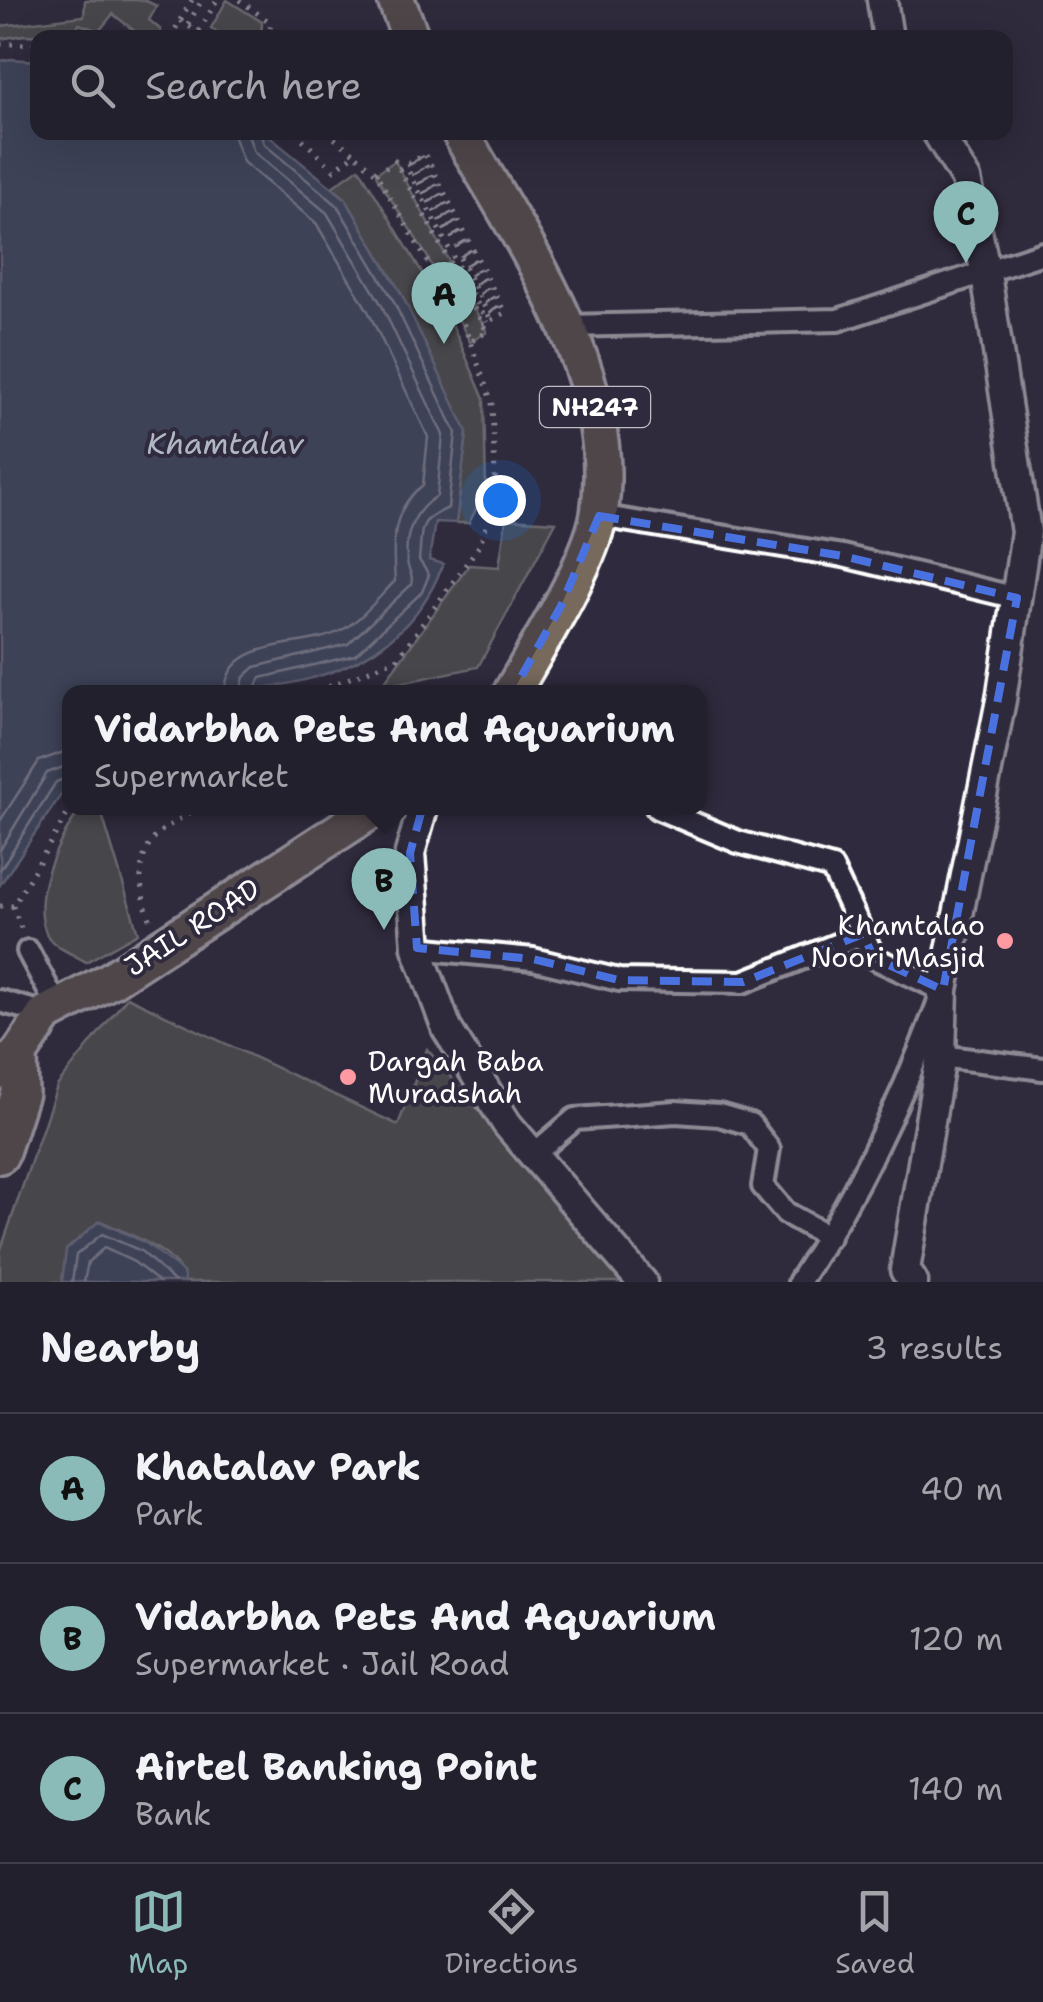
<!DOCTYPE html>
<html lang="en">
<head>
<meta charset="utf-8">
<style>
  body { margin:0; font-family:"Shantell Sans",sans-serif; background:#2b2836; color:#f1f3f6 }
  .you { position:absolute; left:500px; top:500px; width:35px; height:35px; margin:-25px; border:8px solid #fff; border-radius:50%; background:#1a73e8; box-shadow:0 0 0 15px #1a73e833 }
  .badge { display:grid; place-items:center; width:65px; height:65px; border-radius:50%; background:#8bbbb9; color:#111; font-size:32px; font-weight:700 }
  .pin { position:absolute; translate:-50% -82px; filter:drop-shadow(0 2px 5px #0008) }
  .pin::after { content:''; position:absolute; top:52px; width:35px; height:30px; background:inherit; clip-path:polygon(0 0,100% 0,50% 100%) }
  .popup { position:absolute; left:62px; top:685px; width:645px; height:130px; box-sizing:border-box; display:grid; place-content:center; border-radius:20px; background:#23202e; filter:drop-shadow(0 2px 8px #0005); font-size:32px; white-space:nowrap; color:#a3a3aa }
  .popup b { font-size:38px; color:#f1f3f6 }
  .popup::after { content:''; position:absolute; left:50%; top:100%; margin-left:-20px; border:20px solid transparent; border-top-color:#23202e }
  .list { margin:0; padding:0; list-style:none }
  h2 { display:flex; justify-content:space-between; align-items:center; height:130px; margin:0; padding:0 40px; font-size:42px }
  h2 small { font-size:32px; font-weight:400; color:#a3a3aa }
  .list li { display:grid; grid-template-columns:65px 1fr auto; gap:30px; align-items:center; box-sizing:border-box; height:150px; padding:0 40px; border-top:2px solid #403e4a }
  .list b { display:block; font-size:38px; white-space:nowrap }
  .list p { margin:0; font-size:32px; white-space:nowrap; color:#a3a3aa }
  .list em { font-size:32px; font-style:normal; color:#a3a3aa }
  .icon { flex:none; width:55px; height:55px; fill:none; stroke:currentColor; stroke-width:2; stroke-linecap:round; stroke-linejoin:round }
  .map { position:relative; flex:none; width:1043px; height:1282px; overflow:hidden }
  .search { position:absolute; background:#23202e; box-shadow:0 10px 40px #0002; left:30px; right:30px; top:30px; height:110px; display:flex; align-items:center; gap:25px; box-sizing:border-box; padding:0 35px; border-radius:20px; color:#a3a3aa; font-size:38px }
  .sheet { height:580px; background:#23202e }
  nav { display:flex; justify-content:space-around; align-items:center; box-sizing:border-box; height:140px; border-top:2px solid #403e4a; background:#23202e; font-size:28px; color:#a3a3aa }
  nav a { display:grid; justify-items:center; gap:5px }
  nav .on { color:#8bbbb9 }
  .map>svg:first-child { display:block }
  .green { fill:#65695b; stroke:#b2b4ad; stroke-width:2.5 }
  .water { fill:#505e79; stroke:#969eaf; stroke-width:2.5 }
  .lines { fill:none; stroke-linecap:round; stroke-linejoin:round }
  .shore { stroke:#b9bfc9; stroke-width:2.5 }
  .street-casing { stroke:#fff; stroke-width:28 }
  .secondary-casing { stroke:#fff; stroke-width:35 }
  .highway-casing { stroke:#fff; stroke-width:42 }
  .path { stroke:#fff; stroke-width:5; stroke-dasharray:2.5 8; stroke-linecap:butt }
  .street { stroke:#2f2a3d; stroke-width:20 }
  .secondary { stroke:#2f2a3d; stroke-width:28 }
  .highway { stroke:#77695c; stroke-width:35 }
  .marked { fill:none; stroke:#4a71e0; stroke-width:8; stroke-dasharray:20 12; stroke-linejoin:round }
  .poi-dot { fill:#ff9aa2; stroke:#2f2a3d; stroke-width:4 }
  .labels { text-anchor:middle; stroke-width:8; stroke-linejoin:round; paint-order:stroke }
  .shield { fill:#2f2a3d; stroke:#c1bfc5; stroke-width:2.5 }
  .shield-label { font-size:25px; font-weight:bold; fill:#fff }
  .poi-label { font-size:28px; fill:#fff; stroke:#2f2a3d; text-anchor:end }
  .street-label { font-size:28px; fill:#fff; stroke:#2f2a3d }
  .water-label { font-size:30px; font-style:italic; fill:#b0b7c3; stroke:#2f2a3d }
</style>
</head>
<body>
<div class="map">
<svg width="1043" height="1282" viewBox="0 0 1043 1282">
  <rect width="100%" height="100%" fill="#2f2a3d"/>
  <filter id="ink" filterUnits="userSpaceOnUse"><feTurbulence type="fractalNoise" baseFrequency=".01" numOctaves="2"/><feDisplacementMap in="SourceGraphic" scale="20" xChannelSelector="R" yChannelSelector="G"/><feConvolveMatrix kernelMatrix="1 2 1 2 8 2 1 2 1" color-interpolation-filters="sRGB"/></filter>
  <g filter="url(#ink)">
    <g class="green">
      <polygon points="85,0 144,0 157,6 149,20 161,30 160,37 142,37 113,14 99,31 79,24 73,37 24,35 0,39 0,26 84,16"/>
      <polygon points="227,0 262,22 261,37 224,37 211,28"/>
      <polygon points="395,161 487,332 470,342 427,256 377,177 376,173"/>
      <polygon points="359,168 449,317 484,399 486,490 469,523 456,523 467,433 401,293 345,198 332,187"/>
      <polygon points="506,519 556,522 478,667 381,687 469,565 499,567"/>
      <path d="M81 808H100L138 933 86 962C75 955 53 947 47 935 29 896 59 839 81 808Z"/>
      <path d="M127 997 398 1125 427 1049 624 1282H185C179 1251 126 1233 100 1221L67 1250 62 1282H0V1252L57 1086Z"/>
    </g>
    <g class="water">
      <path d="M11 59 37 61 38 132 265 133 345 198 401 293 467 432 456 523 435 522 429 560 443 564C387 715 199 692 69 692V783L0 885V61Z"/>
      <polygon points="99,1221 146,1243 183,1272 185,1282 62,1282 66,1250"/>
    </g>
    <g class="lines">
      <g class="shore">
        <path d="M225 692C227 635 304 651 342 630 362 619 379 597 395 581 392 545 391 509 423 485L428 437 368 311 316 223 243 162 232 132"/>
        <path d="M240 692 244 677 255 667 348 644 411 585C414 573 408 573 407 561 404 533 415 509 437 496L443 435 381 304 327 213 254 152 247 132"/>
        <path d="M253 692 261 678 355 655 422 592 429 575 419 560C423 523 417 523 448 508L456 433 392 298 337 205 264 144 260 132"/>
        <polyline points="0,821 39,761 69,750"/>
        <polyline points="0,850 47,773 69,765"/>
        <polyline points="0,870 56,782 69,777"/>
        <polyline points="72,1282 76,1255 102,1234 141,1251 175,1282"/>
        <polyline points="84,1282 88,1262 104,1248 134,1262 159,1282"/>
      </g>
      <g class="street-casing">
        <g id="street">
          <polyline points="564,326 838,320 1043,253"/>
          <polyline points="599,516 843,556 1017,598"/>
          <path d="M657 808 738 842 832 868 874 958 943 990C905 1093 860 1190 799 1282"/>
          <polyline points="417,948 533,959 619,980 743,982 863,934"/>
          <polyline points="28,951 58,1008"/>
          <polyline points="0,1001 46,1014"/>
          <polyline points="941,1056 1043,1069"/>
          <polyline points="533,1155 575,1119 676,1112 719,1115 750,1124 769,1149 763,1186 786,1213 829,1237"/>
        </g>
      </g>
      <g class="secondary-casing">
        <g id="secondary">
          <polyline points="882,0 888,38"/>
          <polyline points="423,808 410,853 417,948 447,1029 507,1124 642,1282"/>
          <polyline points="913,1282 905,1270 941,1056 943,990 1001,700 1026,532 986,274 966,179 937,132"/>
        </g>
      </g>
      <g class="highway-casing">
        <g id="highway">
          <polyline points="396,0 411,38"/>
          <path d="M460 132C523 244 621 380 599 514 591 562 537 648 512 692"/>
          <polyline points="0,1070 19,1054 46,1014 111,980 375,808"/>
          <polyline points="0,1155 20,1093 19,1054"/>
        </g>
      </g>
      <g class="path">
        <polyline points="239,0 271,23 268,38"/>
        <polyline points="180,20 192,0"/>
        <polyline points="188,24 202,0"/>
        <polyline points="199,31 217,0"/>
        <polyline points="171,38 180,20 206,38"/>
        <polyline points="0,44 38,44"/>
        <polyline points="295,132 334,170 355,154 376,173 464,325 492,403 496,500 479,546 397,659 315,692"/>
        <polyline points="326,132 355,154"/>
        <polyline points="421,156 501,315"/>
        <polyline points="416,159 498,316"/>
        <polyline points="412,162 495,318"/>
        <polyline points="408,164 448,235"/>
        <polyline points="399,169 425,154 505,313 483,324"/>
        <polyline points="409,172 487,322"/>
        <polyline points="376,173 395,161 487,332 470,342"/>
        <polyline points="460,258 491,320"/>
        <polyline points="0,906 13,906 71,808"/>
        <polyline points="13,906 22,931"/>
        <path d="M150 919C140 891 134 861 156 836 166 825 185 818 196 808"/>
      </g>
      <use href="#street" class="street"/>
      <use href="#secondary" class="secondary"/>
      <use href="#highway" class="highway"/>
    </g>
  </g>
  <path d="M0 0H1043V1282H0ZM599 516 843 556 1017 598 943 990 874 958 863 934 743 982 619 980 533 959 417 948 410 853 429 784 503 709 561 606Z" fill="#2f2a3d" fill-opacity=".55" fill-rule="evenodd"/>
  <path class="marked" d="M599 516 843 556 1017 598 943 990 874 958 863 934 743 982 619 980 533 959 417 948 410 853 429 784 503 709 561 606Z"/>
  <g class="poi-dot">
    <circle cx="1005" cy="941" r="10"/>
    <circle cx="348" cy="1077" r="10"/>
  </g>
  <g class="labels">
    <rect class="shield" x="540" y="387" width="110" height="40" rx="8"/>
    <g class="shield-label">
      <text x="595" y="416">NH247</text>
    </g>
    <g class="poi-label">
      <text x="985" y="935">Khamtalao<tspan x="985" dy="32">Noori Masjid</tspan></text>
      <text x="368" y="1071" text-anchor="start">Dargah Baba<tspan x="368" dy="32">Muradshah</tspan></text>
    </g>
    <g class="street-label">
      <text transform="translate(192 927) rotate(-33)" y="10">JAIL ROAD</text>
    </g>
    <g class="water-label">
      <text x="225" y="454">Khamtalav</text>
    </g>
  </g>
</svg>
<div class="you"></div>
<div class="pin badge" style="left:444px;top:344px">A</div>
<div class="pin badge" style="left:384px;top:930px">B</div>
<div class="popup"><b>Vidarbha Pets And Aquarium</b>Supermarket</div>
<div class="pin badge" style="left:966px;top:263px">C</div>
<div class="search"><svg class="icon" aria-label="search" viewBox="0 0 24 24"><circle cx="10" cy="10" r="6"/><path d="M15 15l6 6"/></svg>Search here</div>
</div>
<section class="sheet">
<h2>Nearby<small>3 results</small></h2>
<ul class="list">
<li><span class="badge">A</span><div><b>Khatalav Park</b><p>Park</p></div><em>40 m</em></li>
<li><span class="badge">B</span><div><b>Vidarbha Pets And Aquarium</b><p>Supermarket · Jail Road</p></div><em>120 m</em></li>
<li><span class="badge">C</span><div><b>Airtel Banking Point</b><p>Bank</p></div><em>140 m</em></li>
</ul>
</section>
<nav>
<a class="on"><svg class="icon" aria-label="map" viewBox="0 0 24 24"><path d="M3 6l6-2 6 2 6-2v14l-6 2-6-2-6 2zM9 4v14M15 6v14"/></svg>Map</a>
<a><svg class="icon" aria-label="directions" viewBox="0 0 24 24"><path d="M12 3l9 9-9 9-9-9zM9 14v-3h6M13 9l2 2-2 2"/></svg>Directions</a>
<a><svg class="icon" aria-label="saved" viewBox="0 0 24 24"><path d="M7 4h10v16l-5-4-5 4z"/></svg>Saved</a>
</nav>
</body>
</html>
